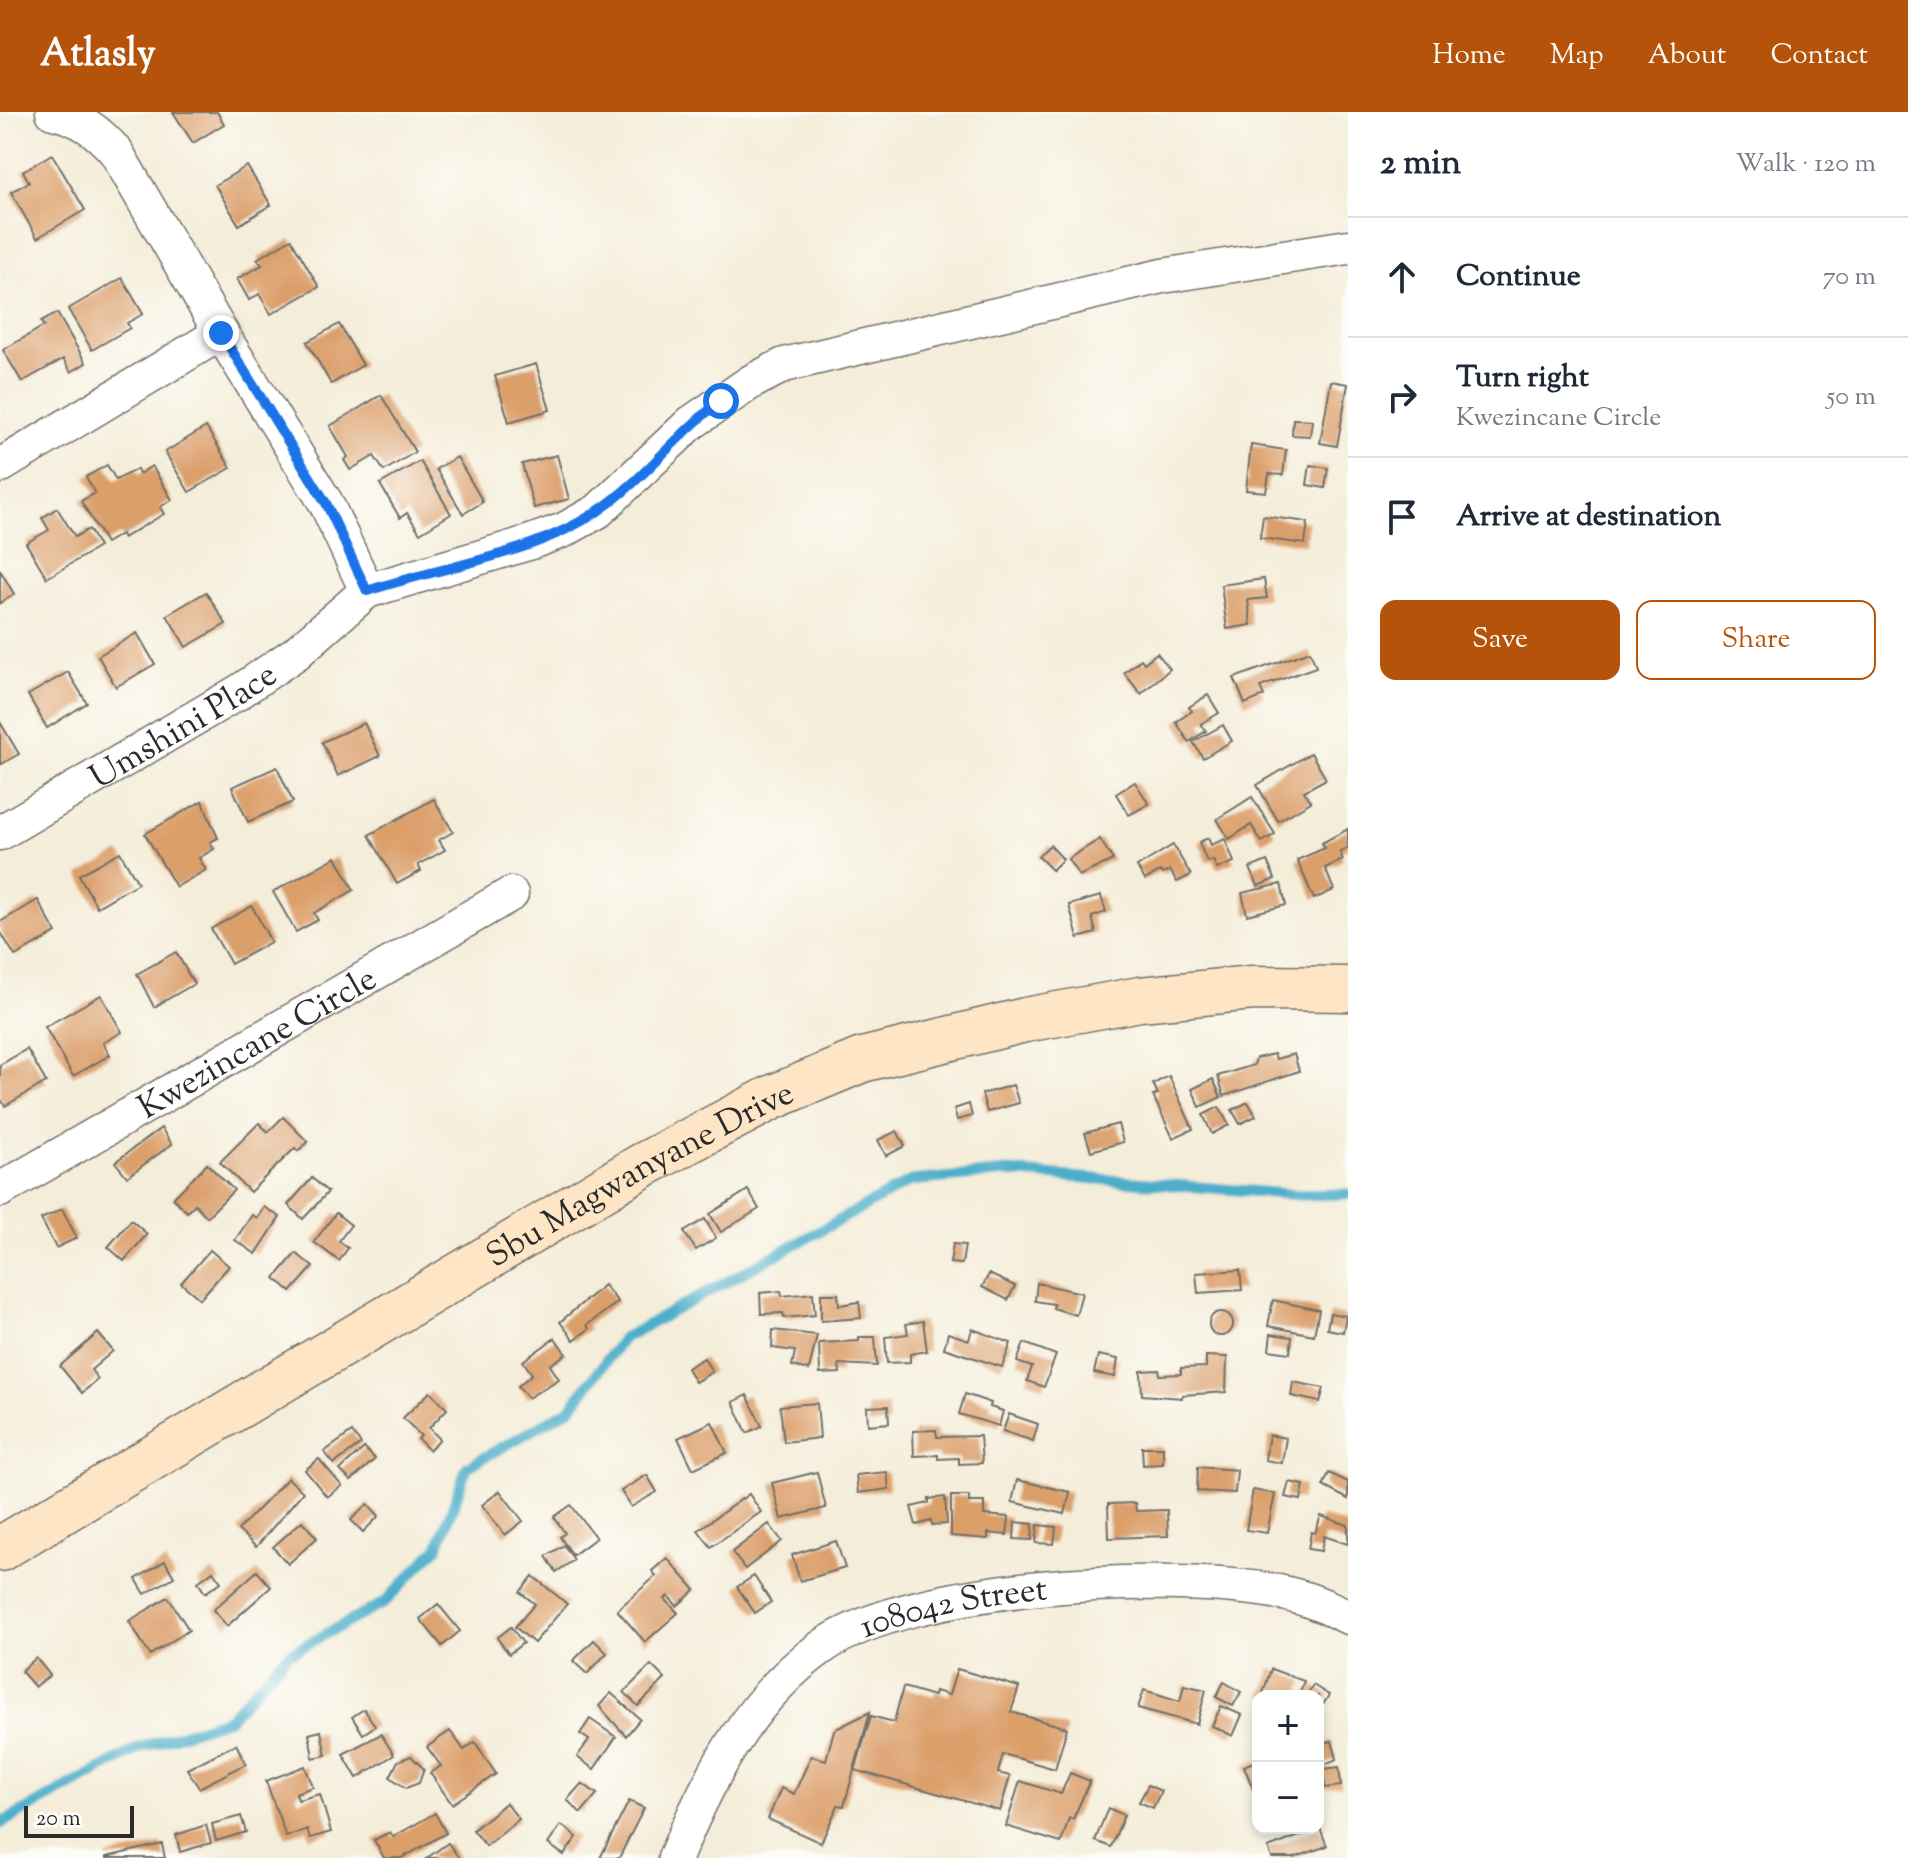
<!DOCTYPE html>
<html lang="en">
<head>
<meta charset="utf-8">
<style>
  body { margin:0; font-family:"Sorts Mill Goudy",serif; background:#f6f6f7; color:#1f2937 }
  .controls { position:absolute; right:24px; bottom:24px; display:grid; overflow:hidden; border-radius:16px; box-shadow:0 4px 12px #0003 }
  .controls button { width:72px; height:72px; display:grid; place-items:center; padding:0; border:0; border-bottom:2px solid #e0e1e3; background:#fff; color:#1f2937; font:40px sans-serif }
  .scale { position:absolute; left:24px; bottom:20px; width:110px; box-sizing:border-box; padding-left:8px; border:4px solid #2b2b2b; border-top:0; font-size:22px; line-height:28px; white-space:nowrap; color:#2b2b2b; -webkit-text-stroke:6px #fdfcf7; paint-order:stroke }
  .stop { position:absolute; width:24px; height:24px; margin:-18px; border:6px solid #1a73e8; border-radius:50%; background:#fff }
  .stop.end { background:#1a73e8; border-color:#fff; box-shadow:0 2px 8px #0008 }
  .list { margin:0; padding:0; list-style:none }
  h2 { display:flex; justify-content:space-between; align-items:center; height:104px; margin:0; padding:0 32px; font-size:34px }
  h2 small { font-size:26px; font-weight:400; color:#747a83 }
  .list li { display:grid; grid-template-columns:52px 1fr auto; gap:24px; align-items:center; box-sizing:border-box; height:120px; padding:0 32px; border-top:2px solid #e0e1e3 }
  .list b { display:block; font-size:30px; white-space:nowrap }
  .list p { margin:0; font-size:26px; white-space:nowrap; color:#747a83 }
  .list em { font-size:26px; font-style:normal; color:#747a83 }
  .actions { display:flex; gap:16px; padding:24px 32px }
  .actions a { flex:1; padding:18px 0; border:2px solid #b45309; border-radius:16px; text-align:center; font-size:28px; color:#b45309 }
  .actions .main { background:#b45309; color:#fff }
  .icon { flex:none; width:44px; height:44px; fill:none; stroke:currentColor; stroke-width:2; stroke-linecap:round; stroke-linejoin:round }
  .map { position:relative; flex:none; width:1348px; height:1746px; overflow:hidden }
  header { display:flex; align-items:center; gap:48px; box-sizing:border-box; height:112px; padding:0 40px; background:#b45309; color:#fff }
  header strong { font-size:38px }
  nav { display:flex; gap:44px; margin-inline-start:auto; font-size:28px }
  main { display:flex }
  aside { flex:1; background:#fff }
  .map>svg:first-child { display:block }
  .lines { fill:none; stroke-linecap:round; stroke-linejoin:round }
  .stream { stroke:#4baeca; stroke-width:11 }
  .building { fill:#db9f6a }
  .minor-casing { stroke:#716f68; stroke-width:37 }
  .secondary-casing { stroke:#716f68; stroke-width:47 }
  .minor { stroke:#fff; stroke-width:34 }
  .secondary { stroke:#fde5c5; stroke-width:44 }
  .route { stroke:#1a73e8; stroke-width:10 }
  .labels { text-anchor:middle; stroke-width:6; stroke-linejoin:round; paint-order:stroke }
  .street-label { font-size:34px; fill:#2b2b2b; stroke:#fdfcf7 }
</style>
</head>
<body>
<header>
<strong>Atlasly</strong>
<nav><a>Home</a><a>Map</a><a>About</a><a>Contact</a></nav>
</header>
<main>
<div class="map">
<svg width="1348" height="1746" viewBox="0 0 1348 1746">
  <rect width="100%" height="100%" fill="#fdfcf7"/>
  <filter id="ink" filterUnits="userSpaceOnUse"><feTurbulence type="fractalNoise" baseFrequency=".0125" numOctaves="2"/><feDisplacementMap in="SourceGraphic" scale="16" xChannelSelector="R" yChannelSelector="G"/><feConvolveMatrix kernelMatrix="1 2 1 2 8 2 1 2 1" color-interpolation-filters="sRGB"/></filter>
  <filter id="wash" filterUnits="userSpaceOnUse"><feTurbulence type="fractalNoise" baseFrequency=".006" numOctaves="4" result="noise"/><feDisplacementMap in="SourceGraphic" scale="32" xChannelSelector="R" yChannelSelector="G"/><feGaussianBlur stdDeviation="1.8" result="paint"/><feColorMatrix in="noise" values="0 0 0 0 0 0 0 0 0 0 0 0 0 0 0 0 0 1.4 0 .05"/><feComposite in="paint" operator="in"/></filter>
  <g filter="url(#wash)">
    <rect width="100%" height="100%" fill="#f4edd9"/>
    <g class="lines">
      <polyline class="stream" points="0,1712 139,1636 228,1607 288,1542 384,1491 438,1435 467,1355 570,1297 622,1227 911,1069 1007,1060 1300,1083 1348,1082"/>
    </g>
    <g id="blocks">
      <g class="building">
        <polygon points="173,0 217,0 224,12 193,31"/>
        <polygon points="52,42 85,98 37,126 11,80 29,70 23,59"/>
        <polygon points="247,54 271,93 239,113 215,73"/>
        <polygon points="291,127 319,175 271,202 259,182 249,188 237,167 262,153 257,147"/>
        <polygon points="122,166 143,202 127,211 130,216 92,238 68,197"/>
        <polygon points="57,201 86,251 71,260 63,247 22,270 3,238 44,214 41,210"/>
        <polygon points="339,212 363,253 331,272 307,230"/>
        <polygon points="536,252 550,298 509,310 495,264"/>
        <polygon points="1331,269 1348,272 1337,334 1320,331"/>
        <polygon points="381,283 415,340 384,359 374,344 350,358 344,348 348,345 330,314"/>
        <polygon points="1293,307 1312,308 1310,324 1292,323"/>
        <polygon points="206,315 231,356 189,380 165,340"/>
        <polygon points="1251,333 1286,338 1283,363 1269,362 1266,380 1246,378"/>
        <polygon points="557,343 569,387 534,396 522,352"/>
        <polygon points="457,345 483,390 463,402 436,357"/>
        <polygon points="420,349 451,402 420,421 407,401 400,406 380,372"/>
        <polygon points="107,353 116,368 137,357 139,362 152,354 172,388 160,395 164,402 123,426 121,422 106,431 81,389 95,381 86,365"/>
        <polygon points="1310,353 1328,356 1325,376 1307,373"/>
        <polygon points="57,396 75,425 89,417 99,435 47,466 26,431 49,418 42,406"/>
        <polygon points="1263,404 1308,410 1305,432 1260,426"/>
        <polygon points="0,458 14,482 0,491"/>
        <polygon points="1264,467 1267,486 1248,488 1251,513 1227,517 1221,473"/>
        <polygon points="206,480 226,512 186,535 167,503"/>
        <polygon points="137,521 155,552 116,575 98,544"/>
        <polygon points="1310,539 1316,555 1260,575 1264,584 1245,592 1234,566"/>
        <polygon points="1157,541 1170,557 1141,582 1124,561 1141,547 1144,551"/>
        <polygon points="68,560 87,591 47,616 28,583"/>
        <polygon points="1208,583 1219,601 1201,612 1206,619 1189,630 1176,610 1192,599 1189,595"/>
        <polygon points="0,610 19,642 0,653"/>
        <polygon points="364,611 380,644 338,664 322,630"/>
        <polygon points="1223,613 1232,629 1203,646 1193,630"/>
        <polygon points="1311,641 1326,667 1304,679 1311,690 1278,709 1257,673"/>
        <polygon points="277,655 293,690 248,710 232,675"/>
        <polygon points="1135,670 1149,692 1129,703 1116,682"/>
        <polygon points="1252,685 1275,722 1262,730 1251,713 1229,727 1217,707"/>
        <polygon points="434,687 453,720 439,728 445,738 418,753 421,759 397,772 369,723"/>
        <polygon points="202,689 218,726 210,730 214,737 199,746 206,758 176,775 145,722"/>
        <polygon points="1348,717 1348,736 1340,740 1343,748 1325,756 1334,778 1314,787 1297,748 1325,736 1322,731"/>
        <polygon points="1208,726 1211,733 1225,727 1234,750 1217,757 1213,748 1207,750 1199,730"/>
        <polygon points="1100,727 1113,748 1079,764 1068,747"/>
        <polygon points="1050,733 1063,747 1052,758 1038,744"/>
        <polygon points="1173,733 1191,763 1177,770 1170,758 1163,762 1160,759 1145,768 1137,755"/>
        <polygon points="120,740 138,771 97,795 79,763"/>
        <polygon points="336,745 354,778 314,801 318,808 296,820 273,780"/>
        <polygon points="1267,749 1275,767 1258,774 1250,756"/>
        <polygon points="1281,772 1286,793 1247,803 1242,781"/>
        <polygon points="1101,784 1106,800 1092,805 1096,821 1078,826 1069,793"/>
        <polygon points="38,788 56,821 15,844 0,819 0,810"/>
        <polygon points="252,794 271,830 231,852 211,817"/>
        <polygon points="176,840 194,872 154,895 137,862"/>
        <polygon points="101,883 122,920 103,931 110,943 73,964 45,915"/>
        <polygon points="27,937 46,970 5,994 0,986 0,953"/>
        <polygon points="1274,942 1276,947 1294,942 1299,959 1224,984 1218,964 1254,953 1256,946"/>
        <polygon points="1169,964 1193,1017 1173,1026 1153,984 1158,982 1153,972"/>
        <polygon points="1213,967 1221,985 1200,995 1192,977"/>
        <polygon points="1013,973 1019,991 987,1000 982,982"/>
        <polygon points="1248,990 1256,1004 1240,1012 1232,998"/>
        <polygon points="969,992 972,1004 957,1008 954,997"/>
        <polygon points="1219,995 1229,1013 1212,1022 1203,1003"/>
        <polygon points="283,1005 308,1030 298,1039 295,1036 250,1080 220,1050 259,1011 268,1020"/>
        <polygon points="1118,1012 1123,1030 1091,1039 1085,1021"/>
        <polygon points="161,1016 172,1032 127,1065 115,1050"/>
        <polygon points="897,1019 905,1034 886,1044 878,1028"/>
        <polygon points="207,1052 234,1078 207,1105 195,1092 187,1100 173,1086"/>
        <polygon points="312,1066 328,1080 303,1107 288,1093"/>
        <polygon points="748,1078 759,1097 721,1120 710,1102"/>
        <polygon points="264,1095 280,1105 256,1142 235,1128 252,1103 257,1106"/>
        <polygon points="62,1097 77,1126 56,1136 41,1107"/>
        <polygon points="336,1101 351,1113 339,1129 348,1136 339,1149 314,1130"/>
        <polygon points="705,1107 716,1126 696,1138 684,1120"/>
        <polygon points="131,1108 147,1122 124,1149 108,1135"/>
        <polygon points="953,1132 965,1133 962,1152 950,1151"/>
        <polygon points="210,1138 229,1154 200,1187 181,1171"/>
        <polygon points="296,1141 313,1155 291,1180 275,1166"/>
        <polygon points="1240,1158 1242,1178 1198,1181 1196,1161"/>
        <polygon points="989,1162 1015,1174 1008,1188 982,1175"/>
        <polygon points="1037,1171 1082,1181 1076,1203 1053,1196 1054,1192 1035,1189"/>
        <polygon points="604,1173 618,1190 587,1213 589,1217 574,1228 560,1210"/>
        <polygon points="781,1179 782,1184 813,1181 815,1203 784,1206 783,1201 761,1202 760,1181"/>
        <polygon points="821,1182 838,1182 839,1193 859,1190 861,1206 821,1209"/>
        <polygon points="1273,1188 1319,1198 1314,1223 1268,1214"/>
        <circle cx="1221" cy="1212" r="12"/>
        <polygon points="1330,1201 1346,1204 1343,1220 1327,1217"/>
        <polygon points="923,1209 927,1239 910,1242 910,1250 887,1251 885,1225 908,1222 906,1212"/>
        <polygon points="972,1217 1011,1231 1002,1255 944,1236 948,1221 969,1228"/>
        <polygon points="773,1218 817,1223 809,1258 792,1254 795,1239 772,1236"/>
        <polygon points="98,1221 113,1239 91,1258 98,1267 82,1281 60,1254"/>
        <polygon points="1271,1222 1292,1225 1290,1241 1269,1238"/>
        <polygon points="859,1225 875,1225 877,1254 839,1252 840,1261 820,1262 819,1231 859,1229"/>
        <polygon points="555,1226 566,1242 550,1253 559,1267 528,1286 518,1274 532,1262 523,1249"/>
        <polygon points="1024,1231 1056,1243 1044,1275 1027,1269 1032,1255 1017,1250"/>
        <polygon points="1098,1243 1118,1247 1115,1265 1094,1261"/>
        <polygon points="1206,1244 1227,1245 1226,1280 1182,1283 1182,1286 1142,1283 1141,1259 1159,1258 1160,1263 1181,1262 1181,1256 1206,1255"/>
        <polygon points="704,1246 712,1260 695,1270 687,1256"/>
        <polygon points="1293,1270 1324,1276 1320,1290 1291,1284"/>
        <polygon points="430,1280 447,1297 429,1316 440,1327 429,1338 418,1327 421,1324 403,1306"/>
        <polygon points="965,1282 991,1291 990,1295 1003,1299 999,1314 959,1302"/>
        <polygon points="747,1283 762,1314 747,1321 733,1290"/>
        <polygon points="817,1291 820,1326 784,1330 780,1294"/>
        <polygon points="888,1294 889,1311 868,1313 867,1295"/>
        <polygon points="1009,1302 1038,1312 1033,1329 1003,1319"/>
        <polygon points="712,1310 727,1341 693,1357 678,1326"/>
        <polygon points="936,1318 937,1325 980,1324 982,1351 959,1352 959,1346 938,1347 938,1343 914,1344 913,1319"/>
        <polygon points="352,1320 361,1332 334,1352 324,1340"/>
        <polygon points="1269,1323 1286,1326 1282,1351 1265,1348"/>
        <polygon points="1142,1335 1163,1335 1163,1352 1143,1353"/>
        <polygon points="364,1336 375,1347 351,1369 340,1358"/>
        <polygon points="319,1347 342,1374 327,1385 305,1358"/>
        <polygon points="1198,1355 1237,1358 1235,1381 1197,1379"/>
        <polygon points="817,1360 826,1396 781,1407 772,1371"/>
        <polygon points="887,1360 889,1377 858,1381 856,1363"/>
        <polygon points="1329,1361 1348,1370 1348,1387 1323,1374"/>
        <polygon points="647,1363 657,1380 631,1395 621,1379"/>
        <polygon points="288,1366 303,1380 256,1435 238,1418"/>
        <polygon points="1017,1368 1070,1380 1065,1402 1012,1390"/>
        <polygon points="1289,1370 1304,1373 1301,1388 1285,1385"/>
        <polygon points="1253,1378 1275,1382 1267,1421 1246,1418"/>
        <polygon points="500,1379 523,1409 505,1423 482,1393"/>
        <polygon points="749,1382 761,1400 711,1435 698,1418"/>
        <polygon points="951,1384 969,1384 969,1390 984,1390 984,1403 1009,1405 1007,1423 988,1421 988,1427 951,1424"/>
        <polygon points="945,1385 947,1412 932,1413 931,1409 916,1413 911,1395 929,1391 929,1387"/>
        <polygon points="1135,1391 1136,1399 1167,1398 1168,1424 1109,1426 1108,1392"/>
        <polygon points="368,1392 379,1404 363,1420 351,1408"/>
        <polygon points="571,1393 596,1426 573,1443 560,1425 565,1421 554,1405"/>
        <polygon points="1321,1404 1348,1413 1348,1432 1324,1424 1321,1439 1308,1437 1311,1420 1315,1421"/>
        <polygon points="302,1409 317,1426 288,1452 273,1435"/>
        <polygon points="1015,1410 1033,1412 1032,1428 1014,1427"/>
        <polygon points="769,1412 782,1429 745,1457 732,1440"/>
        <polygon points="1038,1413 1056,1415 1054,1432 1036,1431"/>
        <polygon points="836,1429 845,1456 800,1469 792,1443"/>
        <polygon points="564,1433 574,1448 556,1460 546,1444"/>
        <polygon points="667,1446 695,1478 677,1494 668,1484 665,1487 678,1501 645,1530 617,1498 656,1464 652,1459"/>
        <polygon points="165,1449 174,1465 145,1482 136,1467"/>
        <polygon points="213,1459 221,1470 205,1481 198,1470"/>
        <polygon points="257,1459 271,1475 227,1514 213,1498"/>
        <polygon points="533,1464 567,1492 534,1531 515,1515 535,1492 520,1480"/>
        <polygon points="754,1464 771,1490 755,1501 737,1475"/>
        <polygon points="168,1485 189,1518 150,1543 129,1509"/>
        <polygon points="438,1492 460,1519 442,1534 420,1507"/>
        <polygon points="511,1515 523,1531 509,1542 497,1526"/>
        <polygon points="594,1528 607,1541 587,1562 573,1549"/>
        <polygon points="36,1546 50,1563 35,1575 21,1559"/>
        <polygon points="651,1553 665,1567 638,1594 624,1580"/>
        <polygon points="957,1557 1019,1575 1011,1600 1067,1616 1055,1657 1003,1642 998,1661 1010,1664 1000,1699 855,1658 871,1604 894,1610 903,1575 934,1584 935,1579 949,1583"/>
        <polygon points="1271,1557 1304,1569 1299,1584 1262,1584"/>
        <polygon points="1224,1570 1241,1580 1233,1594 1216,1585"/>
        <polygon points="1184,1573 1206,1578 1197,1612 1138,1596 1144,1578 1180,1589"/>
        <polygon points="1313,1573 1329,1583 1318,1601 1318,1584 1306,1584"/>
        <polygon points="611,1581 640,1607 626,1624 599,1594"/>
        <polygon points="1221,1594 1242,1603 1233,1624 1212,1614"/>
        <polygon points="364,1597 375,1614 363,1622 352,1605"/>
        <polygon points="870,1600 844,1694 838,1693 821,1731 768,1707 781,1676 794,1682 811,1644 826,1648 834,1618"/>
        <polygon points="590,1607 616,1625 594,1657 577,1645 589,1628 580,1622"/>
        <polygon points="321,1619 326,1643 313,1646 309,1622"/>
        <polygon points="450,1619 464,1638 475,1630 496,1662 452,1692 430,1661 441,1654 427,1635"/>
        <polygon points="381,1622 394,1643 357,1666 343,1642"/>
        <polygon points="1332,1629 1337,1647 1318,1655 1318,1632"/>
        <polygon points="236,1632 246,1652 199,1676 187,1657"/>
        <polygon points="411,1644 424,1657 419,1671 406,1676 390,1665 398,1649"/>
        <polygon points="1258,1648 1258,1690 1244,1654"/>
        <polygon points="305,1654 313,1675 296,1681 298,1688 320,1682 331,1720 310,1726 307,1717 286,1725 266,1669"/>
        <polygon points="1339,1655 1341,1674 1325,1676 1323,1657"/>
        <polygon points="1070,1661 1090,1669 1073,1707 1069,1706 1061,1731 1006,1714 1020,1669 1061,1682"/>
        <polygon points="582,1671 597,1682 581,1701 567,1688"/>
        <polygon points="1148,1673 1161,1679 1153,1696 1139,1690"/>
        <polygon points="629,1689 644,1696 619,1746 600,1746"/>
        <polygon points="506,1691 519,1707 486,1734 473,1718"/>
        <polygon points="1108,1696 1124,1703 1111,1735 1095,1729"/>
        <polygon points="435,1701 446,1721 402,1746 384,1746 374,1728 390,1720 393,1725"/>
        <polygon points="241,1704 246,1720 216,1729 212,1712"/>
        <polygon points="206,1713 211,1731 180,1740 176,1723"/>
        <polygon points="561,1713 577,1725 564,1743 548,1732"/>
        <polygon points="1320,1716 1327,1734 1294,1746 1272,1746 1268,1736"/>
        <polygon points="448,1731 459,1746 427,1746"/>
        <polygon points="162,1732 165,1746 106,1746 106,1745"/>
      </g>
    </g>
  </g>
  <g filter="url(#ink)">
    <use href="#blocks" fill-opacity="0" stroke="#716f68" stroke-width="2"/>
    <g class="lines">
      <g class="minor-casing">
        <g id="minor">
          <path d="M53 0C80 6 98 19 116 40L221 221 326 391 367 479"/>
          <polyline points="0,354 221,221"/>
          <path id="s1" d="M0 721 239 580 296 541 367 479 528 431 564 418 598 399 691 311 751 270 784 253 1162 164 1348 135"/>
          <path id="s2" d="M0 1078 511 782"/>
          <path id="s3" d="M675 1746C709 1666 748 1587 822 1535 915 1471 1157 1461 1267 1478 1295 1482 1323 1492 1348 1505"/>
        </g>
      </g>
      <g class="secondary-casing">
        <g id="secondary">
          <path id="s4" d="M0 1437 643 1053 771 986 862 948 1025 908 1140 887 1253 876 1348 877"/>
        </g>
      </g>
      <use href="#minor" class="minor"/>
      <use href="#secondary" class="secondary"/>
    </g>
  </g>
  <g class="lines" filter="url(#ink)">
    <path class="route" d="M221 221 326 391 367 479C442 454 531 444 598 399 644 368 677 321 721 289"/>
  </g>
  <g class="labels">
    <g class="street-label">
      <text dy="12" stroke="none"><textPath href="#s1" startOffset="212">Umshini Place</textPath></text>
      <text dy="12" stroke="none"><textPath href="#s2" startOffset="296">Kwezincane Circle</textPath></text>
      <text dy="12" stroke="none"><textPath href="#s4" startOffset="742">Sbu Magwanyane Drive</textPath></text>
      <text dy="12" stroke="none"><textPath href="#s3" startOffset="400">108042 Street</textPath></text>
    </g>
  </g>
</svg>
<div class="controls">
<button>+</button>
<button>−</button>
</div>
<div class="scale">20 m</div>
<div class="stop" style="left:721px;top:289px"></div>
<div class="stop end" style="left:221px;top:221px"></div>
</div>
<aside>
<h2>2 min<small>Walk · 120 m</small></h2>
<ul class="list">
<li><svg class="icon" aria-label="ahead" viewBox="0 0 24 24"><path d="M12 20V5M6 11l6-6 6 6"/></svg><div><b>Continue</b></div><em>70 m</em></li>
<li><svg class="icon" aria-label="right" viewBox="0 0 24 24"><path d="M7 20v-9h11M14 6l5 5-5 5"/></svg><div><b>Turn right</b><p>Kwezincane Circle</p></div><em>50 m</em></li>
<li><svg class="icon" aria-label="arrive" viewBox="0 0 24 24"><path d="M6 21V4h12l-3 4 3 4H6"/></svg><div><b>Arrive at destination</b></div></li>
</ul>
<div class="actions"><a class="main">Save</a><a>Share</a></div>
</aside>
</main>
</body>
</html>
